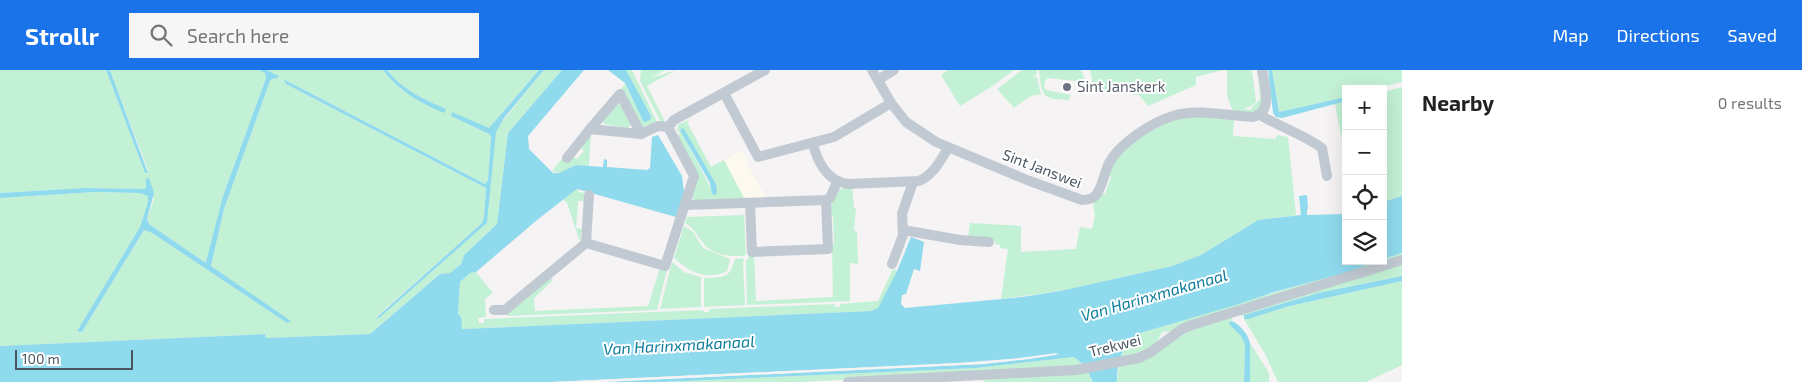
<!DOCTYPE html>
<html lang="en">
<head>
<meta charset="utf-8">
<style>
  body { margin:0; font-family:"Exo 2",sans-serif; background:#f6f6f6; color:#222 }
  .controls { position:absolute; right:15px; top:15px; display:grid; overflow:hidden; border-radius:0px; box-shadow:0 5px 20px #0002 }
  .controls button { width:45px; height:45px; display:grid; place-items:center; padding:0; border:0; border-bottom:1px solid #e0e0e0; background:#fff; color:#222; font:25px sans-serif }
  .scale { position:absolute; left:15px; bottom:12px; width:118px; box-sizing:border-box; padding-left:5px; border:2px solid #4a5661; border-top:0; font-size:14px; line-height:18px; white-space:nowrap; color:#4a5661; -webkit-text-stroke:4px #fff; paint-order:stroke }
  .list { margin:0; padding:0; list-style:none }
  h2 { display:flex; justify-content:space-between; align-items:center; height:65px; margin:0; padding:0 20px; font-size:21px }
  h2 small { font-size:16px; font-weight:400; color:#767676 }
  .icon { flex:none; width:28px; height:28px; fill:none; stroke:currentColor; stroke-width:2; stroke-linecap:round; stroke-linejoin:round }
  .map { position:relative; flex:none; width:1402px; height:312px; overflow:hidden }
  header { display:flex; align-items:center; gap:30px; box-sizing:border-box; height:70px; padding:0 25px; background:#1a73e8; color:#fff }
  header strong { font-size:24px }
  nav { display:flex; gap:28px; margin-inline-start:auto; font-size:18px }
  .search { width:350px; height:45px; background:#f6f6f6; display:flex; align-items:center; gap:12px; box-sizing:border-box; padding:0 18px; border-radius:0px; color:#767676; font-size:19px }
  main { display:flex }
  aside { flex:1; background:#fff }
  .map>svg:first-child { display:block }
  .commercial { fill:#fdf9ef }
  .green { fill:#c3f1d5; fill-rule:evenodd }
  .water { fill:#90daee }
  .pier { fill:#f5f3f3 }
  .lines { fill:none; stroke-linecap:round; stroke-linejoin:round }
  .minor { stroke:#c1cad2; stroke-width:10 }
  .worship-dot { fill:#6b7280; stroke:#fff; stroke-width:2 }
  .labels { text-anchor:middle; stroke-width:4; stroke-linejoin:round; paint-order:stroke }
  .worship-label { font-size:15px; fill:#5b616d; stroke:#fff; text-anchor:start }
  .street-label { font-size:15px; fill:#4a5661; stroke:#fff }
  .water-label { font-size:16px; font-style:italic; fill:#0c7c9b; stroke:#fff }
</style>
</head>
<body>
<header>
<strong>Strollr</strong>
<div class="search"><svg class="icon" aria-label="search" viewBox="0 0 24 24"><circle cx="10" cy="10" r="6"/><path d="M15 15l6 6"/></svg>Search here</div>
<nav><a>Map</a><a>Directions</a><a>Saved</a></nav>
</header>
<main>
<div class="map">
<svg width="1402" height="312" viewBox="0 0 1402 312">
  <rect width="100%" height="100%" fill="#f5f3f3"/>
  <polygon class="commercial" points="742,80 747,89 747,94 767,129 745,130 724,90"/>
  <g class="green">
    <polygon points="0,0 106,0 145,103 148,100 110,0 259,0 265,3 266,8 223,126 207,191 203,191 149,154 147,149 154,129 147,114 146,118 144,119 85,118 0,123"/>
    <path d="M267 0H383L403 21 446 39C423 29 403 20 387 0H539L489 58 451 46 489 64 491 67 488 110 485 114 285 10 286 14 486 118 484 147 482 153 376 247 377 248 487 153 495 63 497 58 544 0H562L508 63 497 154 464 185 461 194 450 203 440 204 370 264 266 268 265 264 0 276V128L95 122 139 123 148 126V132L140 157 77 261 82 262 144 160 152 163 287 253 211 196 224 139 270 11 272 9 278 8 279 6Z"/>
    <polygon points="626,0 632,0 657,52 643,57 641,56 621,19 625,14 643,51 650,50 651,46"/>
    <polygon points="641,0 665,0 651,8 676,0 647,16 665,52 661,52 640,11"/>
    <polygon points="948,0 1014,0 991,17 960,36 941,5"/>
    <path d="M1022 0H1036L1037 4 1034 6V8L1037 7 1041 25C1031 23 1022 32 1014 38L997 19Z"/>
    <path d="M1039 0H1081L1086 12 1048 8C1044 12 1043 15 1046 20L1071 25 1069 30C1042 29 1042 27 1039 0Z"/>
    <polygon points="1090,0 1223,0 1196,7 1196,15 1148,36 1139,25 1094,20"/>
    <polygon points="1227,0 1252,0 1256,32 1251,36 1243,39 1250,40 1260,29 1257,0 1262,32 1258,40 1249,43 1233,41 1227,26"/>
    <polygon points="1272,0 1402,0 1402,12 1375,19 1346,19 1346,27 1279,42"/>
    <polygon points="1402,17 1402,126 1383,132 1383,22"/>
    <polygon points="1346,31 1346,90 1335,34"/>
    <polygon points="618,34 620,35 631,54 628,58 604,54 603,50 614,36"/>
    <path d="M1193 45 1234 48 1233 66 1276 69 1277 65 1288 67 1296 145 1258 150 1201 185 1172 196 1060 221 1001 229 1008 179 1000 178V175L995 174V171L968 168 970 153 1021 156V182L1076 179 1080 157 1092 159 1095 146 1093 133 1100 122 1105 124 1111 107 1108 105 1116 90 1114 88C1132 66 1163 46 1193 45Z"/>
    <path d="M690 49 687 52 711 97 724 90 745 130 696 131 692 128 697 110 677 66 680 64 677 59 678 55ZM680 60H684L716 114 717 121 711 118Z"/>
    <polygon points="591,62 589,96 576,95 559,103 552,101 562,89 568,90 572,86 577,89 584,81 580,77"/>
    <polygon points="848,116 852,116 854,138 856,138 854,160 857,162 858,194 850,193 850,231 747,235 746,192 749,186 754,185 756,231 833,227 832,177 834,174 833,147 830,144 830,137 837,121"/>
    <polygon points="577,119 579,122 584,123 584,131 578,131 576,158 582,159 580,172 567,133 563,129"/>
    <path d="M744 145 746 185C733 188 713 185 704 174 697 167 695 158 685 153L687 147Z"/>
    <path d="M684 156 693 162 703 178 730 189 727 201C707 211 689 202 674 188Z"/>
    <path d="M1402 183V189L1172 261 1162 262 1154 278 1148 281 1119 288C1123 278 1131 268 1140 263 1204 244 1267 224 1332 206 1346 203 1371 191 1383 191V189Z"/>
    <polygon points="744,188 743,193 745,235 704,237 704,208 721,207 728,204 731,200 735,189"/>
    <polygon points="672,192 684,202 701,207 701,237 660,239"/>
    <polygon points="1402,192 1402,206 1318,223 1244,245 1241,247 1243,243"/>
    <polygon points="660,198 667,200 657,240 507,246 507,243 550,207 553,210 534,228 535,241 648,236"/>
    <polygon points="893,199 897,201 878,239 871,241 461,259 461,248 458,245 460,212 470,203 476,202 493,223 485,229 486,247 478,248 479,253 484,253 484,249 703,240 704,242 709,242 709,239 835,234 835,237 840,237 840,234 878,231"/>
    <polygon points="1402,211 1402,295 1366,312 1278,312 1265,284 1244,249 1286,237"/>
    <polygon points="1229,248 1233,248 1229,253 1241,266 1245,275 1244,312 1117,312 1119,295 1178,264"/>
    <polygon points="1250,273 1269,303 1269,312 1250,312"/>
    <polygon points="1074,287 1085,296 802,312 664,312 976,298"/>
    <polygon points="1088,301 1093,312 984,312 983,308"/>
  </g>
  <g class="water">
    <polygon points="106,0 110,0 148,103 145,103"/>
    <polygon points="259,0 267,0 279,6 278,8 272,9 270,11 224,139 211,196 291,251 287,253 152,163 144,160 82,262 77,261 140,157 148,132 148,126 139,123 95,122 0,128 0,123 85,118 144,119 146,118 146,109 149,108 154,123 147,149 149,154 203,191 206,192 223,126 266,8 265,3"/>
    <path d="M383 0H387C403 20 423 29 446 39L444 43C420 33 399 21 383 0Z"/>
    <polygon points="539,0 544,0 504,48 496,62 487,153 379,248 376,248 482,153 484,147 486,118 286,14 284,11 285,10 485,114 488,110 491,67 489,64 451,46 452,42 489,58"/>
    <path d="M562 0H584L528 66 529 79 553 103H559L576 95 603 97 604 89 607 90V97L647 100 650 98 652 67 658 65 682 106 684 122 676 147 577 119 537 150 476 202 470 203 460 212 458 244 461 247 462 259 871 241 878 238 897 201 911 167 924 172 920 201 914 199 906 224 902 225 901 234 905 238 1022 227 1060 221 1172 196 1201 185 1258 150 1301 145 1299 126 1307 125 1308 139H1307V145L1346 144V191H1377L1352 201 1274 222 1236 235 1140 263C1122 274 1117 291 1117 312H1093L1085 296 1074 287 976 298 664 312H602L983 294 1058 285 959 293 552 312H0V276L265 264 266 268 370 264 440 204 450 203 461 194 464 185 497 154 508 63Z"/>
    <polygon points="608,0 626,0 651,46 650,50 645,52 643,51 625,13"/>
    <polygon points="1268,0 1272,0 1279,42 1346,27 1346,31 1282,48 1276,47 1273,43"/>
    <polygon points="682,58 684,59 716,114 717,121 716,125 712,124 710,113 681,62 680,60"/>
    <polygon points="1402,126 1402,183 1383,189 1383,132"/>
    <polygon points="1402,206 1402,211 1286,237 1248,249 1244,249 1244,245 1318,223"/>
    <path d="M1232 251C1240 255 1248 264 1250 273V312H1244L1245 275 1241 266 1230 255 1229 252Z"/>
  </g>
  <polygon class="pier" points="1056,283 1059,284 1030,289 983,294 602,312 552,312 959,293 1005,290"/>
  <g class="lines">
    <g class="minor">
      <path d="M872 0 891 33 906 52 936 72 1027 110 1082 130C1087 130 1093 129 1096 125 1103 116 1104 103 1109 93 1119 74 1152 52 1173 46 1198 38 1227 46 1253 47 1274 42 1264 15 1262 0"/>
      <polyline points="878,10 894,0"/>
      <polyline points="724,23 758,87 834,67 891,33"/>
      <path d="M1260 45C1280 57 1302 64 1322 78L1327 106"/>
      <polyline points="668,57 674,50 765,0"/>
      <polyline points="590,59 620,24 641,64"/>
      <path d="M813 74C818 93 827 111 848 114L919 111C933 105 941 90 948 78"/>
      <polyline points="567,88 590,59 641,64 658,56 668,57"/>
      <polyline points="750,133 752,182 828,179 826,130"/>
      <polyline points="685,135 826,130 830,128 837,112"/>
      <polyline points="903,160 960,170 989,172"/>
      <polyline points="586,173 589,125"/>
      <polyline points="892,194 903,165 902,144 913,112"/>
      <polyline points="494,240 505,240 586,173 665,196 694,106 668,57"/>
      <polyline points="848,312 1076,300 1139,288 1151,282 1182,259 1192,255 1402,190"/>
    </g>
  </g>
  <circle class="worship-dot" cx="1067" cy="17" r="5"/>
  <g class="labels">
    <g class="worship-label">
      <text x="1077" y="22">Sint Janskerk</text>
    </g>
    <g class="street-label">
      <text transform="translate(1042 99) rotate(21)" y="5">Sint Janswei</text>
      <text transform="translate(1115 276) rotate(-14)" y="5">Trekwei</text>
    </g>
    <g class="water-label">
      <text transform="translate(1154 225) rotate(-16)" y="6">Van Harinxmakanaal</text>
      <text transform="translate(679 275) rotate(-3)" y="6">Van Harinxmakanaal</text>
    </g>
  </g>
</svg>
<div class="controls">
<button>+</button>
<button>−</button>
<button><svg class="icon" aria-label="locate" viewBox="0 0 24 24"><circle cx="12" cy="12" r="6"/><path d="M12 2v4M12 18v4M2 12h4M18 12h4"/></svg></button>
<button><svg class="icon" aria-label="layers" viewBox="0 0 24 24"><path d="M12 4l9 5-9 5-9-5zM3 14l9 5 9-5"/></svg></button>
</div>
<div class="scale">100 m</div>
</div>
<aside>
<h2>Nearby<small>0 results</small></h2>
<ul class="list">
</ul>
</aside>
</main>
</body>
</html>
